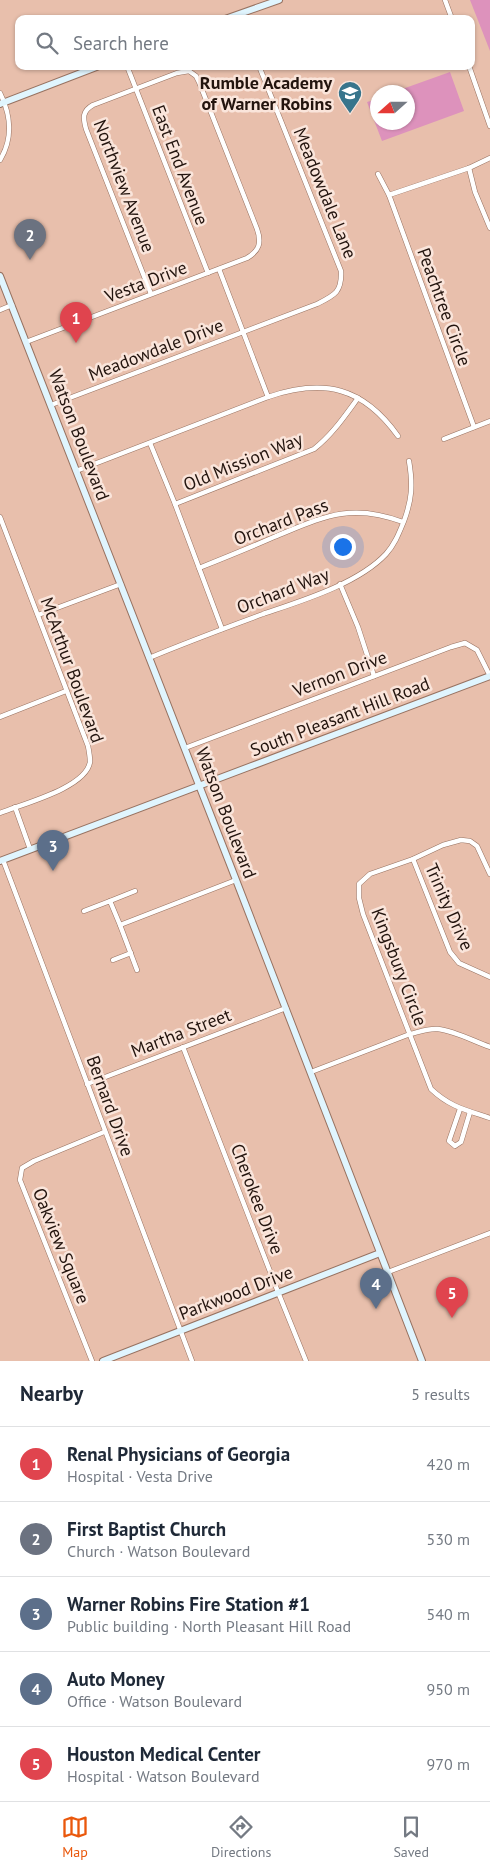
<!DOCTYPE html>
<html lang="en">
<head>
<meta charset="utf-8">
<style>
  body { margin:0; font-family:"PT Sans",sans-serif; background:#f2f2f3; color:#1f2937 }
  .compass { position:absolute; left:370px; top:85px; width:45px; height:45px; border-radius:50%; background:#fff; box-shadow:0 1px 4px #0004; rotate:249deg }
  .you { position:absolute; left:342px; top:546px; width:18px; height:18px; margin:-12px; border:4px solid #fff; border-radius:50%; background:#1a73e8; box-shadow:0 0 0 8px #1a73e833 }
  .badge { display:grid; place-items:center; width:32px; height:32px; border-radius:50%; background:#ea580c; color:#fff; font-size:16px; font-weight:700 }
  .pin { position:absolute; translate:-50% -41px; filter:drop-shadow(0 1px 2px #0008) }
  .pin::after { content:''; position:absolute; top:26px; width:18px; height:15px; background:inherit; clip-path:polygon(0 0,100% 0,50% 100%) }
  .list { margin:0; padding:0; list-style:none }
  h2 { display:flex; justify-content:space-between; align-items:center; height:65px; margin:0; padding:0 20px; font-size:21px }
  h2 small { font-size:16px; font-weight:400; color:#747a83 }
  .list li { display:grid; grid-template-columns:32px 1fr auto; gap:15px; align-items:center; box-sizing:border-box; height:75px; padding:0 20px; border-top:1px solid #e0e1e3 }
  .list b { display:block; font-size:19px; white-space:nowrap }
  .list p { margin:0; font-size:16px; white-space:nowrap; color:#747a83 }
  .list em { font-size:16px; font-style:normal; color:#747a83 }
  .icon { flex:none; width:28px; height:28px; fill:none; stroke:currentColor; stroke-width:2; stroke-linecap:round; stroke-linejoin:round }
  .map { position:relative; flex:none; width:490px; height:1361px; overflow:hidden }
  .search { position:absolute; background:#fff; box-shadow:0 1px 4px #0004; left:15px; right:15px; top:15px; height:55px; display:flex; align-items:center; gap:12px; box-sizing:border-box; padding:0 18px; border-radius:10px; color:#747a83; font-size:19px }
  .sheet { height:440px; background:#fff }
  nav { display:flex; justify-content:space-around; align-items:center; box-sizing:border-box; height:70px; border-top:1px solid #e0e1e3; background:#fff; font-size:14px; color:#747a83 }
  nav a { display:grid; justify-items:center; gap:2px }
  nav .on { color:#ea580c }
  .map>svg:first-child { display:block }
  .green { fill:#dd92bc }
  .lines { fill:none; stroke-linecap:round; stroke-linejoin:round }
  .street-casing { stroke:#977261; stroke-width:5.5 }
  .secondary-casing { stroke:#977261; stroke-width:8 }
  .street { stroke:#fff; stroke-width:4.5 }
  .secondary { stroke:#e0f5fe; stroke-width:6 }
  .labels { text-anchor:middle; stroke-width:5; stroke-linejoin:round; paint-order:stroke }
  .poi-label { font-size:18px; font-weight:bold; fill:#23140e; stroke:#fae5db; text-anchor:end }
  .street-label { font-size:18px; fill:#23140e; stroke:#fae5db }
</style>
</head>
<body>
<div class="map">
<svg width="490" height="1361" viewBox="0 0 490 1361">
  <rect width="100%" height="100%" fill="#e8bfac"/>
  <g class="green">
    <polygon points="470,0 490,0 490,51"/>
    <polygon points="450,72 464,111 382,141 367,102 377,99 378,122 408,122 408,92 394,92"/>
  </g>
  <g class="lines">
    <g class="street-casing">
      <g id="street">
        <polyline points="445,0 452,19"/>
        <polyline points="127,66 208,273"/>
        <polyline points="469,66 490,126"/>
        <path d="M0 93C11 115 13 139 0 160"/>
        <polyline points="469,168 475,192 490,228"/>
        <polyline points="378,174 389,195"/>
        <polyline points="219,269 268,397"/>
        <polyline points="0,310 12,305"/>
        <path d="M26 342 247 258C259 251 262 243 257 229L199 82 196 76 189 71 177 73 93 105C82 111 83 118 86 129L151 294"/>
        <path d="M51 405 317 304C335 295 342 292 341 271L259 66"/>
        <polyline points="474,427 389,195 469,168 490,158"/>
        <polyline points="444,439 490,421"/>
        <polyline points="150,443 175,504 222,629"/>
        <path d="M76 471 268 397C324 378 363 387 398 436"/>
        <path d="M175 504 314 449C332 435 344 417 358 398"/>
        <path d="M0 517 88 746C89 751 90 757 90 762 86 788 22 804 0 813"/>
        <path d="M199 568C224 558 249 548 274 537 323 517 350 502 403 522"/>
        <polyline points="340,584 358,627 374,676"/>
        <polyline points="38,615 121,584"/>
        <path d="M149 658C187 642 225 628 263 614 301 601 358 584 386 554 395 544 399 533 404 521 412 499 413 485 409 461"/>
        <polyline points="0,717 66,691"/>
        <polyline points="185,748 451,647 465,643 477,650 490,676"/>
        <polyline points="15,807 30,849"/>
        <polyline points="413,859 450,952 459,963 490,977"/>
        <polyline points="3,860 192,1361"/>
        <path d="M490 874 477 846 470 841 461 840 443 845 413 859 370 874 359 884V898L363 914 431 1089C450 1107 466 1110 490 1118"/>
        <polyline points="110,901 135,891"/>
        <polyline points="84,911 110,901 120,925"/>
        <polyline points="113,960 131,953"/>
        <polyline points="137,970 120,925 236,880"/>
        <polyline points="183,1047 278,1292 306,1361"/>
        <path d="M311 1072 410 1034C419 1032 428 1028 438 1029 455 1031 473 1041 490 1047"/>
        <polyline points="87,1084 286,1008"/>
        <polyline points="460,1109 449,1141 455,1146 461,1142 470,1112"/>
        <polyline points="388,1272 490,1233"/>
        <polyline points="92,1361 20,1180 22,1168 34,1161 104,1132"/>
      </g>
    </g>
    <g class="secondary-casing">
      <g id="secondary">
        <polyline points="225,19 279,0"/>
        <polyline points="0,104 99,66"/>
        <polyline points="0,276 231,867 422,1361"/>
        <polyline points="0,861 490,676"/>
        <polyline points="103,1361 380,1253"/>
      </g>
    </g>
    <use href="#street" class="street"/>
    <use href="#secondary" class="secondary"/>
  </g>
  <defs>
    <g id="school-pin" transform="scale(1.25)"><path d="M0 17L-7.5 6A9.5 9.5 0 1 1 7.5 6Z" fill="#38758c" stroke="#fae5db"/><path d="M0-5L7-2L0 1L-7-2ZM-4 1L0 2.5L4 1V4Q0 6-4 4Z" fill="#fff"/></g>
  </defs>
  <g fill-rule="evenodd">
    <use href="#school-pin" x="350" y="93"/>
  </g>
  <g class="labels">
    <g class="poi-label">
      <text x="332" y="89">Rumble Academy<tspan x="332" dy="21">of Warner Robins</tspan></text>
    </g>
    <g class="street-label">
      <text transform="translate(180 165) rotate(69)" y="6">East End Avenue</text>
      <text transform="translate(124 186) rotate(69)" y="6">Northview Avenue</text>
      <text transform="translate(325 193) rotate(68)" y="6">Meadowdale Lane</text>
      <text transform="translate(146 282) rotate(-21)" y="6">Vesta Drive</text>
      <text transform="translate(444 307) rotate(70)" y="6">Peachtree Circle</text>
      <text transform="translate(156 350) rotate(-21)" y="6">Meadowdale Drive</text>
      <text transform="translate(79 435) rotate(69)" y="6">Watson Boulevard</text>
      <text transform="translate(243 462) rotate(-22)" y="6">Old Mission Way</text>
      <text transform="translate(281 522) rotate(-21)" y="6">Orchard Pass</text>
      <text transform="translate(283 591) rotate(-21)" y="6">Orchard Way</text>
      <text transform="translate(72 670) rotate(70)" y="6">McArthur Boulevard</text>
      <text transform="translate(340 674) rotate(-21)" y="6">Vernon Drive</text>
      <text transform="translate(340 717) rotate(-21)" y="6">South Pleasant Hill Road</text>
      <text transform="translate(226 813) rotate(69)" y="6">Watson Boulevard</text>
      <text transform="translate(449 907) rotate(66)" y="6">Trinity Drive</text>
      <text transform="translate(399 967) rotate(69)" y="6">Kingsbury Circle</text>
      <text transform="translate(181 1033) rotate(-21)" y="6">Martha Street</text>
      <text transform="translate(110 1106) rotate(70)" y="6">Bernard Drive</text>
      <text transform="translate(257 1199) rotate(69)" y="6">Cherokee Drive</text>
      <text transform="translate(61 1246) rotate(68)" y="6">Oakview Square</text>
      <text transform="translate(236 1293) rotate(-21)" y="6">Parkwood Drive</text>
    </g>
  </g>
</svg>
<svg class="compass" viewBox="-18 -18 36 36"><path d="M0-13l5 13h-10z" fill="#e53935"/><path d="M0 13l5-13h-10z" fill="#747a83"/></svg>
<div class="you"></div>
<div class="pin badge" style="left:76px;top:343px;background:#e0444e">1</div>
<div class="pin badge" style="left:30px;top:260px;background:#6b7280">2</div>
<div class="pin badge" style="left:53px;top:871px;background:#5c6f8a">3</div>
<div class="pin badge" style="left:376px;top:1309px;background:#5c6f8a">4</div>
<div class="pin badge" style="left:452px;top:1318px;background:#e0444e">5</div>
<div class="search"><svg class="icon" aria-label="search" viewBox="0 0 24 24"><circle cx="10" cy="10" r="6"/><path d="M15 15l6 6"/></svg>Search here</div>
</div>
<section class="sheet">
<h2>Nearby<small>5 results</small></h2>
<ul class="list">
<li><span class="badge" style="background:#e0444e">1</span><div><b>Renal Physicians of Georgia</b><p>Hospital · Vesta Drive</p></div><em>420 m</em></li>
<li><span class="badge" style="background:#6b7280">2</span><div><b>First Baptist Church</b><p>Church · Watson Boulevard</p></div><em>530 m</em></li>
<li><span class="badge" style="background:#5c6f8a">3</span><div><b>Warner Robins Fire Station #1</b><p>Public building · North Pleasant Hill Road</p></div><em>540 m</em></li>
<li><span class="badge" style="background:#5c6f8a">4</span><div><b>Auto Money</b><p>Office · Watson Boulevard</p></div><em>950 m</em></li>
<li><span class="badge" style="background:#e0444e">5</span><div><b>Houston Medical Center</b><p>Hospital · Watson Boulevard</p></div><em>970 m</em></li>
</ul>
</section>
<nav>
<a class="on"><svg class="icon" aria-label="map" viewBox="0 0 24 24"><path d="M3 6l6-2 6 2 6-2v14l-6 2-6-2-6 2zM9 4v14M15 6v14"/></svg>Map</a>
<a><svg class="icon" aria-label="directions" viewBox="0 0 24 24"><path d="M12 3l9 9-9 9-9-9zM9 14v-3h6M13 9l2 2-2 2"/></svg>Directions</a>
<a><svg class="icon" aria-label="saved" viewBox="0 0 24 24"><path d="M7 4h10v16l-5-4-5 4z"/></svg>Saved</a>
</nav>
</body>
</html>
